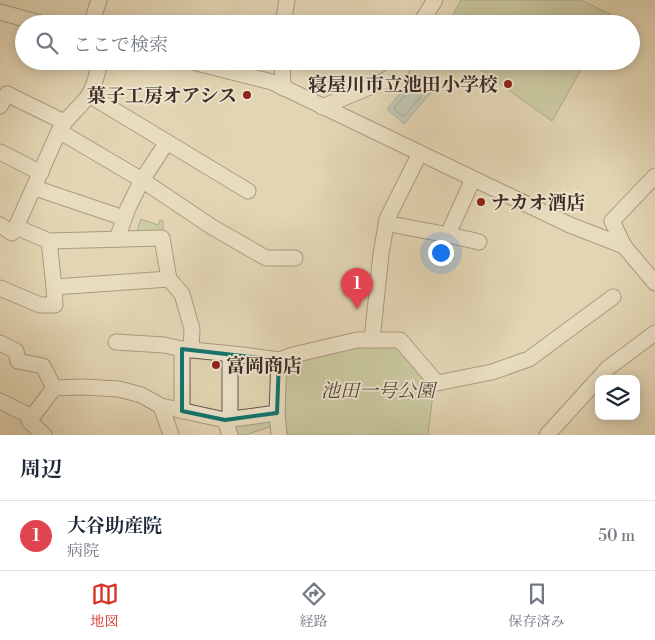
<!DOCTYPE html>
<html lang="ja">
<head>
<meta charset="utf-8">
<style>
  body { margin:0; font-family:"Libre Bodoni","Noto Serif JP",serif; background:#f6f6f7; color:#1f2937 }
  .controls { position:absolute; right:15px; bottom:15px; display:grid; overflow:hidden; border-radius:10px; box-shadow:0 2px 12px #0003 }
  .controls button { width:45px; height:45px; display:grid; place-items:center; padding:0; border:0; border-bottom:1px solid #e0e1e3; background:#fff; color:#1f2937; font:25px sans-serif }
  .you { position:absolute; left:440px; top:252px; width:18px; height:18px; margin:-12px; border:4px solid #fff; border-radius:50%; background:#1a73e8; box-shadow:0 0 0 8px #1a73e833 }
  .badge { display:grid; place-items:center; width:32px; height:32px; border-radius:50%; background:#d93025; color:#fff; font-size:16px; font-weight:700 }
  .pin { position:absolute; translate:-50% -41px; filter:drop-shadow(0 1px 2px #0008) }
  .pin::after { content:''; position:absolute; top:26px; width:18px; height:15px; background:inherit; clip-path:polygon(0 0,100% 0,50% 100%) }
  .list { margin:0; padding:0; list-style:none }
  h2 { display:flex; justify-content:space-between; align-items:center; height:65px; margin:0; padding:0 20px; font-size:21px }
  h2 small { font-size:16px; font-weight:400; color:#747a83 }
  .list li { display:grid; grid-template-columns:32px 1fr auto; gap:15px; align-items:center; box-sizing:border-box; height:70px; padding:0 20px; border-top:1px solid #e0e1e3 }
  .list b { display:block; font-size:19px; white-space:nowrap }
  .list p { margin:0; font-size:16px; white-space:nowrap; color:#747a83 }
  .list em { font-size:16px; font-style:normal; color:#747a83 }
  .icon { flex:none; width:28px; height:28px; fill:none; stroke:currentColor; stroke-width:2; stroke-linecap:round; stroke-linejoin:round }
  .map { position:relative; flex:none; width:655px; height:435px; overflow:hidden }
  .search { position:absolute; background:#fff; box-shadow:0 2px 12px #0003; left:15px; right:15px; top:15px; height:55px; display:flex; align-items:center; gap:12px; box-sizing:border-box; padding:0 18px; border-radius:28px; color:#747a83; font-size:19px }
  .sheet { height:135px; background:#fff }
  nav { display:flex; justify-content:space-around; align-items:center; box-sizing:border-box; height:70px; border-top:1px solid #e0e1e3; background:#fff; font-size:14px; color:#747a83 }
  nav a { display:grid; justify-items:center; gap:2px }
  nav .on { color:#d93025 }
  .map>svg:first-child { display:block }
  .green { fill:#afbe90; stroke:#75755b }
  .water { fill:#9ab6b8; stroke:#747f7e }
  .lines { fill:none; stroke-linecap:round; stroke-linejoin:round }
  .shore { stroke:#6a716f; stroke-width:1 }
  .minor-casing { stroke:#655649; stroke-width:17 }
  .minor { stroke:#ede4ce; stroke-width:15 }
  .marked { fill:none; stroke:#0f766e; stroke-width:4; stroke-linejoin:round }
  .poi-dot { fill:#8f2418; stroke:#ede4ce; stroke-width:2 }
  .labels { text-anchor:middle; stroke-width:4; stroke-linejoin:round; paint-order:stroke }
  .poi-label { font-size:19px; font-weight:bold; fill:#3b2c26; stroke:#ede4ce; text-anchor:end }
  .park-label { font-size:19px; font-style:italic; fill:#52493b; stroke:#ede4ce }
</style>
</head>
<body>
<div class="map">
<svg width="655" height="435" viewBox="0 0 655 435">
  <rect width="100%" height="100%" fill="#e3d5b3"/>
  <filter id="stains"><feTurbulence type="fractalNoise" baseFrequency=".004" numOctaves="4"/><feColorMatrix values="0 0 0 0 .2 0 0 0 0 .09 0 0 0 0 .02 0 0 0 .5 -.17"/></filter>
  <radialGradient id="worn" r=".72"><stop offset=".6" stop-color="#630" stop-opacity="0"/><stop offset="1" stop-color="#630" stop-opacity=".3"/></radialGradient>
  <g class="green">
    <polygon points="461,0 581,0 612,15 607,24 448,24"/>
    <polygon points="468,61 586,61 552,121"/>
    <polygon points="141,219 158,225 160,220 163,221 163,232 136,234"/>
    <polygon points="383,343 400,346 434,385 428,435 285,435 283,375 293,361"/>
    <polygon points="232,421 273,421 273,426 245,435 234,435"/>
  </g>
  <polygon class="water" points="417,73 435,88 404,124 387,109"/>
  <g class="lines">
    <polygon class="shore" points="417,82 419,82 426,87 426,90 405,115 402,116 395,110 395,107"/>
    <g class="minor-casing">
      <g id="minor">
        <polyline points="0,12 43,24"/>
        <polyline points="91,24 99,0"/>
        <polyline points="283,24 287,0"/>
        <polyline points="420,24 435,0"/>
        <polyline points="189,61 272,82 570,225 624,246 655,283"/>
        <polyline points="282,61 283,88"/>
        <polyline points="89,95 248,191"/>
        <polyline points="0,106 7,94 64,122"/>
        <polyline points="322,107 384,81 402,69 405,61"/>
        <polyline points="59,131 142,180 212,227 266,258 295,258"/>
        <polyline points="0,152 41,173"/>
        <polyline points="35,188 124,218"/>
        <path d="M387 223C417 230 448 234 479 242"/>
        <path d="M0 225 12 233 16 227 59 131C66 117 80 108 89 95 95 85 97 72 101 61"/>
        <polyline points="16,227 49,241 54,287"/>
        <polyline points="448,234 473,179"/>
        <polyline points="117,239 128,208 142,180 167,142"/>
        <polyline points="49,241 162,238 169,279 182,294 192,329 191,350"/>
        <polyline points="624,246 612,221 655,176"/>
        <polyline points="0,288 40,305 55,305 54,287 169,279"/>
        <polyline points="372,340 381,254 387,219 420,153"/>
        <polyline points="116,342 164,345 182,349 243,355 279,360"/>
        <polyline points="0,343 16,351 18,361 43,366 54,388 32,417 0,401"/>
        <polyline points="182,349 182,411"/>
        <polyline points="230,354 230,419"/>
        <polyline points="54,388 82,387 119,389 141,395 161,406 225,420 277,413"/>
        <polyline points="161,406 171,435"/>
        <polyline points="225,420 230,435"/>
        <polyline points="29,421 44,435"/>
        <polyline points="279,435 277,413 279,360 293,355 357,340 400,340 437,383 492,372 529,359 613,297"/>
        <polyline points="547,435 608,368 655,333"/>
      </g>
    </g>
    <use href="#minor" class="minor"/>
  </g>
  <path d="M0 0H655V435H0ZM182 349 279 360 277 413 225 420 182 411Z" fill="#e3d5b3" fill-opacity=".55" fill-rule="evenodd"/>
  <path class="marked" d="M182 349 279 360 277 413 225 420 182 411Z"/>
  <g class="poi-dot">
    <circle cx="508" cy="84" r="5"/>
    <circle cx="247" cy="95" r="5"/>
    <circle cx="481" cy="202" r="5"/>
    <circle cx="216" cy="365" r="5"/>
  </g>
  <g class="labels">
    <g class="poi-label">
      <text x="498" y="91">寝屋川市立池田小学校</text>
      <text x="237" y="102">菓子工房オアシス</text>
      <text x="491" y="209" text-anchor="start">ナカオ酒店</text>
      <text x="226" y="372" text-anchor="start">富岡商店</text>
    </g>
    <g class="park-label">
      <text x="378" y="397">池田一号公園</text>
    </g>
  </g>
  <rect width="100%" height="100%" filter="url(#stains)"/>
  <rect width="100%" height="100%" fill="url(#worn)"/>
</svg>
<div class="controls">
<button><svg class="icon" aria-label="layers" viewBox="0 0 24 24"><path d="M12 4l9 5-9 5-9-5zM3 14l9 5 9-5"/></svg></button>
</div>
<div class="you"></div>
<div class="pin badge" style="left:357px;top:309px;background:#e0444e">1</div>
<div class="search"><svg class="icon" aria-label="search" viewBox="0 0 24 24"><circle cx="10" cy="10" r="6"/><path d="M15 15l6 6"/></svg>ここで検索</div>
</div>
<section class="sheet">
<h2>周辺<small></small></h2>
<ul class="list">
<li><span class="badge" style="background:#e0444e">1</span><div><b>大谷助産院</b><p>病院</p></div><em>50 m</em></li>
</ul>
</section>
<nav>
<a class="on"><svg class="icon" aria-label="map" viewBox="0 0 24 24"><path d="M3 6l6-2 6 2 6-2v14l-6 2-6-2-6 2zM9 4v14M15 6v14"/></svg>地図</a>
<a><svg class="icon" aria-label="directions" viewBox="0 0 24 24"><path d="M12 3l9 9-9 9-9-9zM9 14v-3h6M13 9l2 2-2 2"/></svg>経路</a>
<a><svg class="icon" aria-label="saved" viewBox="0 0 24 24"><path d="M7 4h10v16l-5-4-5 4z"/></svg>保存済み</a>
</nav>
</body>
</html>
